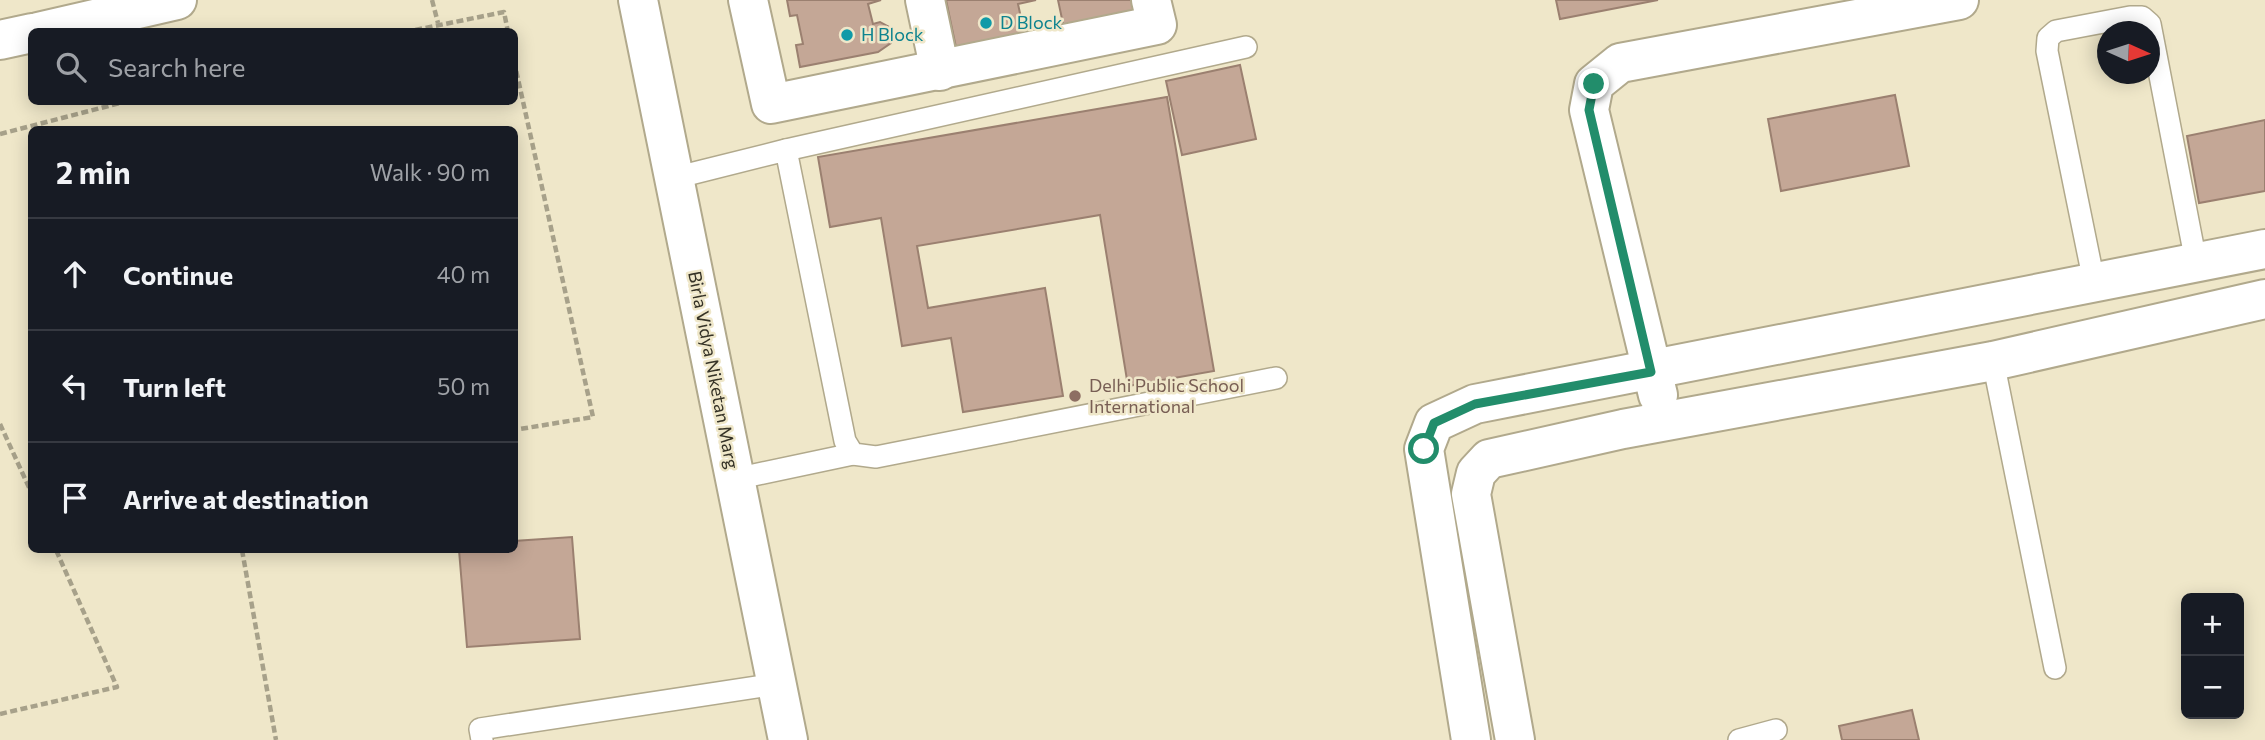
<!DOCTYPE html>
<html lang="en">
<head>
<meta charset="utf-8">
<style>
  body { margin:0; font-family:Commissioner,sans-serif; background:#20242c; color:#f1f3f6 }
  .controls { position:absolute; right:21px; bottom:21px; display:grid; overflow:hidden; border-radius:10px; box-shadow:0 4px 18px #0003 }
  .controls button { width:63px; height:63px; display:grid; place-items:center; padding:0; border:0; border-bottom:2px solid #363941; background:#171b24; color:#f1f3f6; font:35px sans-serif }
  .compass { position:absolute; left:2097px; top:21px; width:63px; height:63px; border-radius:50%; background:#171b24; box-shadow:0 4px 18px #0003; rotate:93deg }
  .stop { position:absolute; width:21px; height:21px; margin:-16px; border:5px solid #228d6b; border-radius:50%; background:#fff }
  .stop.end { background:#228d6b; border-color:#fff; box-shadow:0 2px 7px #0008 }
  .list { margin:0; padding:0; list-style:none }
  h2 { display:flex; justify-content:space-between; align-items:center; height:91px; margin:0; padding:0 28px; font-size:30px }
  h2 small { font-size:23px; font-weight:400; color:#9ea1a6 }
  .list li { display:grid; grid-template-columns:46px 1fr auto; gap:21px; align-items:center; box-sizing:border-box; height:112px; padding:0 28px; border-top:2px solid #363941 }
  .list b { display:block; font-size:26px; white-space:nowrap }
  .list em { font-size:23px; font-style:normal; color:#9ea1a6 }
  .icon { flex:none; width:38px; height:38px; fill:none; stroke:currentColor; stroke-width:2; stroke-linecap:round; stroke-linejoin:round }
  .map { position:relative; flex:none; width:2265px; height:740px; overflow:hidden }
  .search { position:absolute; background:#171b24; box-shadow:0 4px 18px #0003; left:28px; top:28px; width:490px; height:77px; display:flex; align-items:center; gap:18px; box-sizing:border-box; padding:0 24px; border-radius:10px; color:#9ea1a6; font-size:26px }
  .panel { position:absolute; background:#171b24; box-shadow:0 4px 18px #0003; left:28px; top:126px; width:490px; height:427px; border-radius:10px }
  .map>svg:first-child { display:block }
  .building { fill:#c4a796; stroke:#9b8070; stroke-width:2 }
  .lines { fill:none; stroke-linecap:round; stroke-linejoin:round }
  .lane-casing { stroke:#b1a98c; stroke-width:24 }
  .street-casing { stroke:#b1a98c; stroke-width:42 }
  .secondary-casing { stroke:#b1a98c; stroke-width:42 }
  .path { stroke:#a7a18a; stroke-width:4.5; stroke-dasharray:7 3.5; stroke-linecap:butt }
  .lane { stroke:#fff; stroke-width:21 }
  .street { stroke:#fff; stroke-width:38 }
  .secondary { stroke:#fff; stroke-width:38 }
  .route { stroke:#228d6b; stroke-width:9 }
  .culture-dot { fill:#0f9aa8; stroke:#efe7c9; stroke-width:2.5 }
  .education-dot { fill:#8d6e63; stroke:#efe7c9; stroke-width:2.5 }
  .labels { text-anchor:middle; stroke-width:5; stroke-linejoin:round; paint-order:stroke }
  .culture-label { font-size:18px; fill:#0d838f; stroke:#efe7c9; text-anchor:start }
  .street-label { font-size:18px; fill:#353226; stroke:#efe7c9 }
  .education-label { font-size:18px; fill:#785e54; stroke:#efe7c9; text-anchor:start }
</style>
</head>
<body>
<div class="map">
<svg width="2265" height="740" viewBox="0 0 2265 740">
  <rect width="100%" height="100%" fill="#efe7c9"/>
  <g class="building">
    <polygon points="787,0 881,0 868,4 873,24 880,22 889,27 891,43 878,52 800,67 796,45 803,44 797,15 790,16"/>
    <polygon points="946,0 1036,0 1018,4 1026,41 958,57"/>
    <polygon points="1058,0 1136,0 1140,16 1065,33"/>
    <polygon points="1556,0 1658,0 1560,19"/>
    <polygon points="1240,65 1256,139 1182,155 1166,81"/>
    <polygon points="1895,95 1909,166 1781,191 1768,119"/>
    <polygon points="1167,97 1214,371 1128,386 1100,215 917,246 928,308 1045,288 1063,396 963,412 951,338 902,346 881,218 830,227 818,157"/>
    <polygon points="2265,120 2265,191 2199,203 2187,136"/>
    <polygon points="572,537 580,639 467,647 459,550 514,550 514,541"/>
    <polygon points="1912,710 1919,740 1842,740 1839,726"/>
  </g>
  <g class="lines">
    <g class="lane-casing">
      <g id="lane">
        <polyline points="786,150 1246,47"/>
        <polyline points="674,178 786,150 845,441 853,454 876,457 1276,378"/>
        <polyline points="2094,282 2047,51 2048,38 2056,31 2130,17 2142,17 2150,24 2196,262"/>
        <polyline points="1993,361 2055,668"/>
        <polyline points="735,479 853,454"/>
        <polyline points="482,740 480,729 777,684"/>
        <polyline points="1739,740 1776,730"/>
      </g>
    </g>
    <g class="street-casing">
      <g id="street">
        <polyline points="748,0 771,104 1157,25 1151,0"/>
        <polyline points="925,0 940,71"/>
        <polyline points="38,32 177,0"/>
        <polyline points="0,40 32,33"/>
        <polyline points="1658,395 1589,110 1594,84 1620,63 1959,0"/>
        <polyline points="1471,740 1424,449 1434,423 1475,404 2265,249"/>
        <polyline points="1515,740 1471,494 1476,473 1489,459 1623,429 1993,361 2265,299"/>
      </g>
    </g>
    <g class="secondary-casing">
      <polyline id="secondary" points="638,0 788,740"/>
    </g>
    <g class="path">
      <polyline points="432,0 438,23"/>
      <polyline points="405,32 504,12 508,32"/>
      <polyline points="514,61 593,417 514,430"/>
      <polyline points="0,134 124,102"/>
      <polyline points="0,424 32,494"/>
      <polyline points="242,550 276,740"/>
      <polyline points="0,714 117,687 56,550"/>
    </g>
    <use href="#lane" class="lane"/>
    <use href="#street" class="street"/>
    <use href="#secondary" class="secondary"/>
  </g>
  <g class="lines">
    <polyline class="route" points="1424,449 1434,423 1475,404 1651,372 1589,110 1594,84"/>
  </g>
  <g class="culture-dot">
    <circle cx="986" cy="23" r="7"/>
    <circle cx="847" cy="35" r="7"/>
  </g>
  <circle class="education-dot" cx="1075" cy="396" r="7"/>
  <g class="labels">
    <g class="culture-label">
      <text x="1000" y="29">D Block</text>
      <text x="861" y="41">H Block</text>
    </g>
    <g class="street-label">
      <text transform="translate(713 370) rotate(79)" y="6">Birla Vidya Niketan Marg</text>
    </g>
    <g class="education-label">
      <text x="1089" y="392">Delhi Public School<tspan x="1089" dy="21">International</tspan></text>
    </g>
  </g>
</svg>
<div class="controls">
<button>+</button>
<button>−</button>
</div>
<svg class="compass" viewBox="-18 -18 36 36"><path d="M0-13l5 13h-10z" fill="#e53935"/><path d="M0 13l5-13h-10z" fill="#9ea1a6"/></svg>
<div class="stop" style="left:1424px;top:449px"></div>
<div class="stop end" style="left:1594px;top:84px"></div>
<div class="search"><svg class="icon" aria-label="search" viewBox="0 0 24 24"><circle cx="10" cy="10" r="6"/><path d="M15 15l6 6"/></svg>Search here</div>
<section class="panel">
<h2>2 min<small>Walk · 90 m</small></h2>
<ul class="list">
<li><svg class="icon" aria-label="ahead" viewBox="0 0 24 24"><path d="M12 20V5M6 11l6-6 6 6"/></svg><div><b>Continue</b></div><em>40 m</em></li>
<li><svg class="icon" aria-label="left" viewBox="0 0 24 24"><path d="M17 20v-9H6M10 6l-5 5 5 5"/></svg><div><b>Turn left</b></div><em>50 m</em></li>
<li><svg class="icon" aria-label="arrive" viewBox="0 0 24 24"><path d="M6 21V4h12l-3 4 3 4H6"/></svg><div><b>Arrive at destination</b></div></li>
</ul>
</section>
</div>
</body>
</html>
